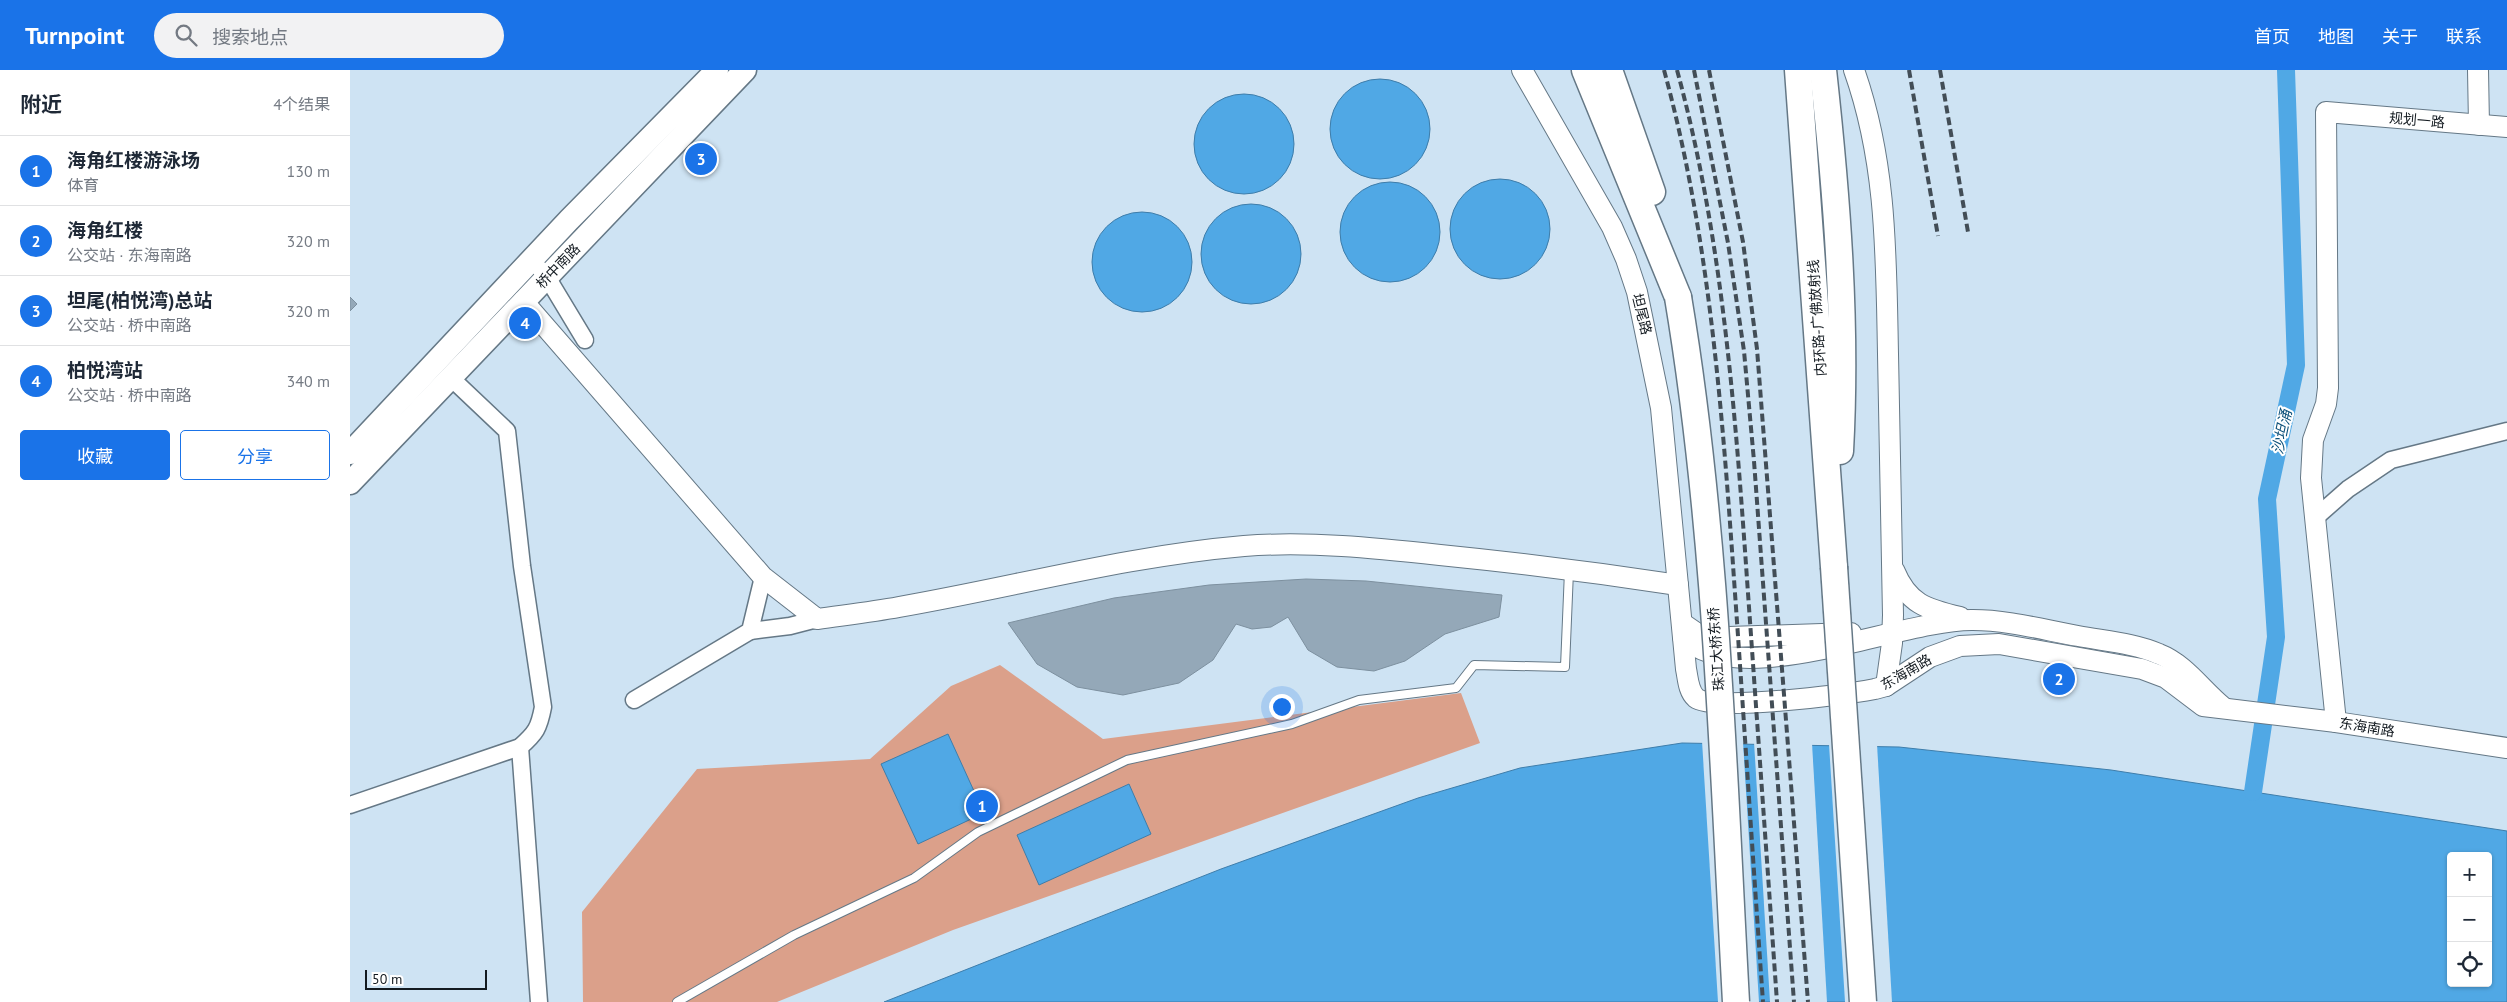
<!DOCTYPE html>
<html lang="zh">
<head>
<meta charset="utf-8">
<style>
  body { margin:0; font-family:"PT Sans","Noto Sans SC",sans-serif; background:#f2f2f3; color:#1f2937 }
  .controls { position:absolute; right:15px; bottom:15px; display:grid; overflow:hidden; border-radius:5px; box-shadow:0 1px 4px #0004 }
  .controls button { width:45px; height:45px; display:grid; place-items:center; padding:0; border:0; border-bottom:1px solid #e0e1e3; background:#fff; color:#1f2937; font:25px sans-serif }
  .scale { position:absolute; left:15px; bottom:12px; width:122px; box-sizing:border-box; padding-left:5px; border:2px solid #131a20; border-top:0; font-size:14px; line-height:18px; white-space:nowrap; color:#131a20; -webkit-text-stroke:4px #fff; paint-order:stroke }
  .you { position:absolute; left:931px; top:636px; width:18px; height:18px; margin:-12px; border:4px solid #fff; border-radius:50%; background:#1a73e8; box-shadow:0 0 0 8px #1a73e833 }
  .badge { display:grid; place-items:center; width:32px; height:32px; border-radius:50%; background:#1a73e8; color:#fff; font-size:16px; font-weight:700 }
  .pin { position:absolute; translate:-50% -50%; border:2px solid #fff; box-shadow:0 1px 5px #0006 }
  .list { margin:0; padding:0; list-style:none }
  h2 { display:flex; justify-content:space-between; align-items:center; height:65px; margin:0; padding:0 20px; font-size:21px }
  h2 small { font-size:16px; font-weight:400; color:#747a83 }
  .list li { display:grid; grid-template-columns:32px 1fr auto; gap:15px; align-items:center; box-sizing:border-box; height:70px; padding:0 20px; border-top:1px solid #e0e1e3 }
  .list b { display:block; font-size:19px; white-space:nowrap }
  .list p { margin:0; font-size:16px; white-space:nowrap; color:#747a83 }
  .list em { font-size:16px; font-style:normal; color:#747a83 }
  .actions { display:flex; gap:10px; padding:15px 20px }
  .actions a { flex:1; padding:11px 0; border:1px solid #1a73e8; border-radius:5px; text-align:center; font-size:18px; color:#1a73e8 }
  .actions .main { background:#1a73e8; color:#fff }
  .icon { flex:none; width:28px; height:28px; fill:none; stroke:currentColor; stroke-width:2; stroke-linecap:round; stroke-linejoin:round }
  .map { position:relative; flex:none; width:2157px; height:932px; overflow:hidden }
  header { display:flex; align-items:center; gap:30px; box-sizing:border-box; height:70px; padding:0 25px; background:#1a73e8; color:#fff }
  header strong { font-size:24px }
  nav { display:flex; gap:28px; margin-inline-start:auto; font-size:18px }
  .search { width:350px; height:45px; background:#f2f2f3; display:flex; align-items:center; gap:12px; box-sizing:border-box; padding:0 18px; border-radius:28px; color:#747a83; font-size:19px }
  main { display:flex }
  aside { flex:1; background:#fff }
  .map>svg:first-child { display:block }
  .green { fill:#dba08a }
  .water { fill:#50a8e5; stroke:#3e7daa; fill-rule:evenodd }
  .pier { fill:#cee3f3 }
  .lines { fill:none; stroke-linecap:round; stroke-linejoin:round }
  .canal { stroke:#50a8e5; stroke-width:18 }
  .building { fill:#94a8b8; stroke:#7d909f }
  .service-casing { stroke:#657886; stroke-width:10 }
  .minor-casing { stroke:#657886; stroke-width:19 }
  .tertiary-casing { stroke:#657886; stroke-width:22 }
  .secondary-casing { stroke:#657886; stroke-width:25 }
  .trunk-casing { stroke:#657886; stroke-width:29 }
  .service { stroke:#fff; stroke-width:8 }
  .minor { stroke:#fff; stroke-width:16 }
  .tertiary { stroke:#fff; stroke-width:20 }
  .secondary { stroke:#fff; stroke-width:22 }
  .trunk { stroke:#fff; stroke-width:26 }
  .rail { stroke:#424d56; stroke-width:4; stroke-dasharray:8 4; stroke-linecap:butt }
  .trunk-bridge-casing { stroke:#657886; stroke-width:29; stroke-linecap:butt }
  .trunk-bridge { stroke:#fff; stroke-width:26 }
  .labels { text-anchor:middle; stroke-width:4; stroke-linejoin:round; paint-order:stroke }
  .street-label { font-size:14px; fill:#131a20; stroke:#fff }
  .water-label { font-size:15px; font-style:italic; fill:#0d517a; stroke:#fff }
</style>
</head>
<body>
<header>
<strong>Turnpoint</strong>
<div class="search"><svg class="icon" aria-label="search" viewBox="0 0 24 24"><circle cx="10" cy="10" r="6"/><path d="M15 15l6 6"/></svg>搜索地点</div>
<nav><a>首页</a><a>地图</a><a>关于</a><a>联系</a></nav>
</header>
<main>
<aside>
<h2>附近<small>4个结果</small></h2>
<ul class="list">
<li><span class="badge">1</span><div><b>海角红楼游泳场</b><p>体育</p></div><em>130 m</em></li>
<li><span class="badge">2</span><div><b>海角红楼</b><p>公交站 · 东海南路</p></div><em>320 m</em></li>
<li><span class="badge">3</span><div><b>坦尾(柏悦湾)总站</b><p>公交站 · 桥中南路</p></div><em>320 m</em></li>
<li><span class="badge">4</span><div><b>柏悦湾站</b><p>公交站 · 桥中南路</p></div><em>340 m</em></li>
</ul>
<div class="actions"><a class="main">收藏</a><a>分享</a></div>
</aside>
<div class="map">
<svg width="2157" height="932" viewBox="0 0 2157 932">
  <rect width="100%" height="100%" fill="#cee3f3"/>
  <polygon class="green" points="650,595 753,669 1111,623 1130,673 603,860 427,932 233,932 232,842 347,699 520,689 601,616"/>
  <g class="water">
    <circle cx="1030" cy="59" r="50"/>
    <circle cx="894" cy="74" r="50"/>
    <circle cx="1150" cy="159" r="50"/>
    <circle cx="1040" cy="162" r="50"/>
    <circle cx="901" cy="184" r="50"/>
    <circle cx="792" cy="192" r="50"/>
    <polygon points="598,664 634,743 568,774 531,694"/>
    <path d="M1332 673 1549 677 1761 700 2157 761V932H534L871 799 1068 728 1170 698ZM2101 786H2138V913H2101Z"/>
    <polygon points="779,714 801,764 689,815 667,765"/>
  </g>
  <g class="pier">
    <polygon points="1352,671 1393,672 1409,932 1368,932"/>
    <polygon points="1404,672 1462,673 1477,932 1420,932"/>
    <polygon points="1479,674 1527,674 1542,932 1495,932"/>
  </g>
  <g class="lines">
    <polyline class="canal" points="1903,722 1926,567 1917,429 1946,295 1936,0"/>
  </g>
  <g class="building">
    <polygon points="0,227 7,234 0,241"/>
    <polygon points="956,509 1016,511 1152,525 1149,547 1095,564 1055,591 1024,601 987,597 958,580 938,547 921,557 902,559 886,554 863,590 829,613 773,625 727,617 687,594 658,553 764,528 859,515"/>
  </g>
  <g class="lines">
    <g class="service-casing">
      <polyline id="service" points="327,932 444,865 564,808 628,762 777,690 942,654 1009,630 1106,618 1124,595 1215,597 1219,501"/>
    </g>
    <g class="minor-casing">
      <g id="minor">
        <polyline points="190,199 197,207 235,270"/>
        <polyline points="1965,448 1998,419 2041,390 2157,361"/>
        <polyline points="400,561 440,556 467,549"/>
        <polyline points="284,630 400,561 413,507"/>
        <polyline points="170,677 189,932"/>
        <path d="M0 735 170 677C186 663 189 658 193 637L172 496 157 361 100 307"/>
      </g>
    </g>
    <g class="tertiary-casing">
      <g id="tertiary">
        <path d="M1172 0 1262 157 1276 189 1287 222 1311 338 1336 599C1338 608 1338 621 1346 628 1363 642 1498 624 1525 619L1536 616 1580 587 1610 576 1649 574 1792 599 1816 608 1853 636 1986 652 2157 678"/>
        <path d="M1504 0C1537 93 1536 186 1538 284 1540 371 1541 458 1543 545L1542 573 1536 616"/>
        <polyline points="2128,0 2129,55"/>
        <path d="M173 231 413 507 467 549C495 545 522 542 549 537 664 517 777 486 894 476 959 471 1025 478 1090 485 1170 493 1249 503 1328 515"/>
        <path d="M1544 500C1558 534 1576 539 1610 547"/>
        <polyline points="1332,553 1348,564 1379,567 1501,563"/>
        <path d="M1333 567C1389 623 1551 549 1623 550 1658 550 1694 560 1728 566 1754 571 1784 573 1809 584 1835 594 1852 620 1873 637"/>
        <polyline points="1986,652 1961,408 1963,370 1976,334 1978,318 1976,42 2157,57"/>
      </g>
    </g>
    <g class="secondary-casing">
      <g id="secondary">
        <polyline points="0,383 219,150 367,0"/>
        <polyline points="0,413 395,0"/>
      </g>
    </g>
    <g class="trunk-casing">
      <g id="trunk">
        <polyline points="1235,0 1328,227"/>
        <polyline points="1259,0 1302,122"/>
        <polyline points="1448,0 1484,497"/>
        <path d="M1473 0C1487 127 1497 254 1490 381"/>
      </g>
    </g>
    <use href="#service" class="service"/>
    <use href="#minor" class="minor"/>
    <use href="#tertiary" class="tertiary"/>
    <use href="#secondary" class="secondary"/>
    <use href="#trunk" class="trunk"/>
    <g class="rail">
      <path d="M1314 0C1359 165 1372 338 1384 509 1394 650 1403 791 1413 932"/>
      <path d="M1327 0C1372 165 1385 338 1397 509 1407 650 1417 791 1427 932"/>
      <polyline points="1344,0 1378,173 1394,281 1404,391 1444,932"/>
      <polyline points="1359,0 1393,172 1407,279 1458,932"/>
      <polyline points="1559,0 1588,166"/>
      <polyline points="1590,0 1618,162"/>
    </g>
    <g class="trunk-bridge-casing">
      <g id="trunk-bridge">
        <path d="M1328 227C1367 460 1373 697 1386 932"/>
        <polyline points="1484,497 1513,932"/>
      </g>
    </g>
    <use href="#trunk-bridge" class="trunk-bridge"/>
  </g>
  <g class="labels">
    <g class="street-label">
      <text transform="translate(2067 50) rotate(5)" y="5">规划一路</text>
      <text transform="translate(208 196) rotate(-46)" y="5">桥中南路</text>
      <text transform="translate(1292 244) rotate(76)" y="5">坦尾路</text>
      <text transform="translate(1467 248) rotate(-94)" y="5">内环路-广佛放射线</text>
      <text transform="translate(1366 579) rotate(-94)" y="5">珠江大桥东桥</text>
      <text transform="translate(1556 602) rotate(-30)" y="5">东海南路</text>
      <text transform="translate(2017 657) rotate(9)" y="5">东海南路</text>
    </g>
    <g class="water-label">
      <text transform="translate(1932 362) rotate(-78)" y="5">沙坦涌</text>
    </g>
  </g>
</svg>
<div class="controls">
<button>+</button>
<button>−</button>
<button><svg class="icon" aria-label="locate" viewBox="0 0 24 24"><circle cx="12" cy="12" r="6"/><path d="M12 2v4M12 18v4M2 12h4M18 12h4"/></svg></button>
</div>
<div class="scale">50 m</div>
<div class="you"></div>
<div class="pin badge" style="left:632px;top:736px">1</div>
<div class="pin badge" style="left:1709px;top:609px">2</div>
<div class="pin badge" style="left:351px;top:89px">3</div>
<div class="pin badge" style="left:175px;top:253px">4</div>
</div>
</main>
</body>
</html>
